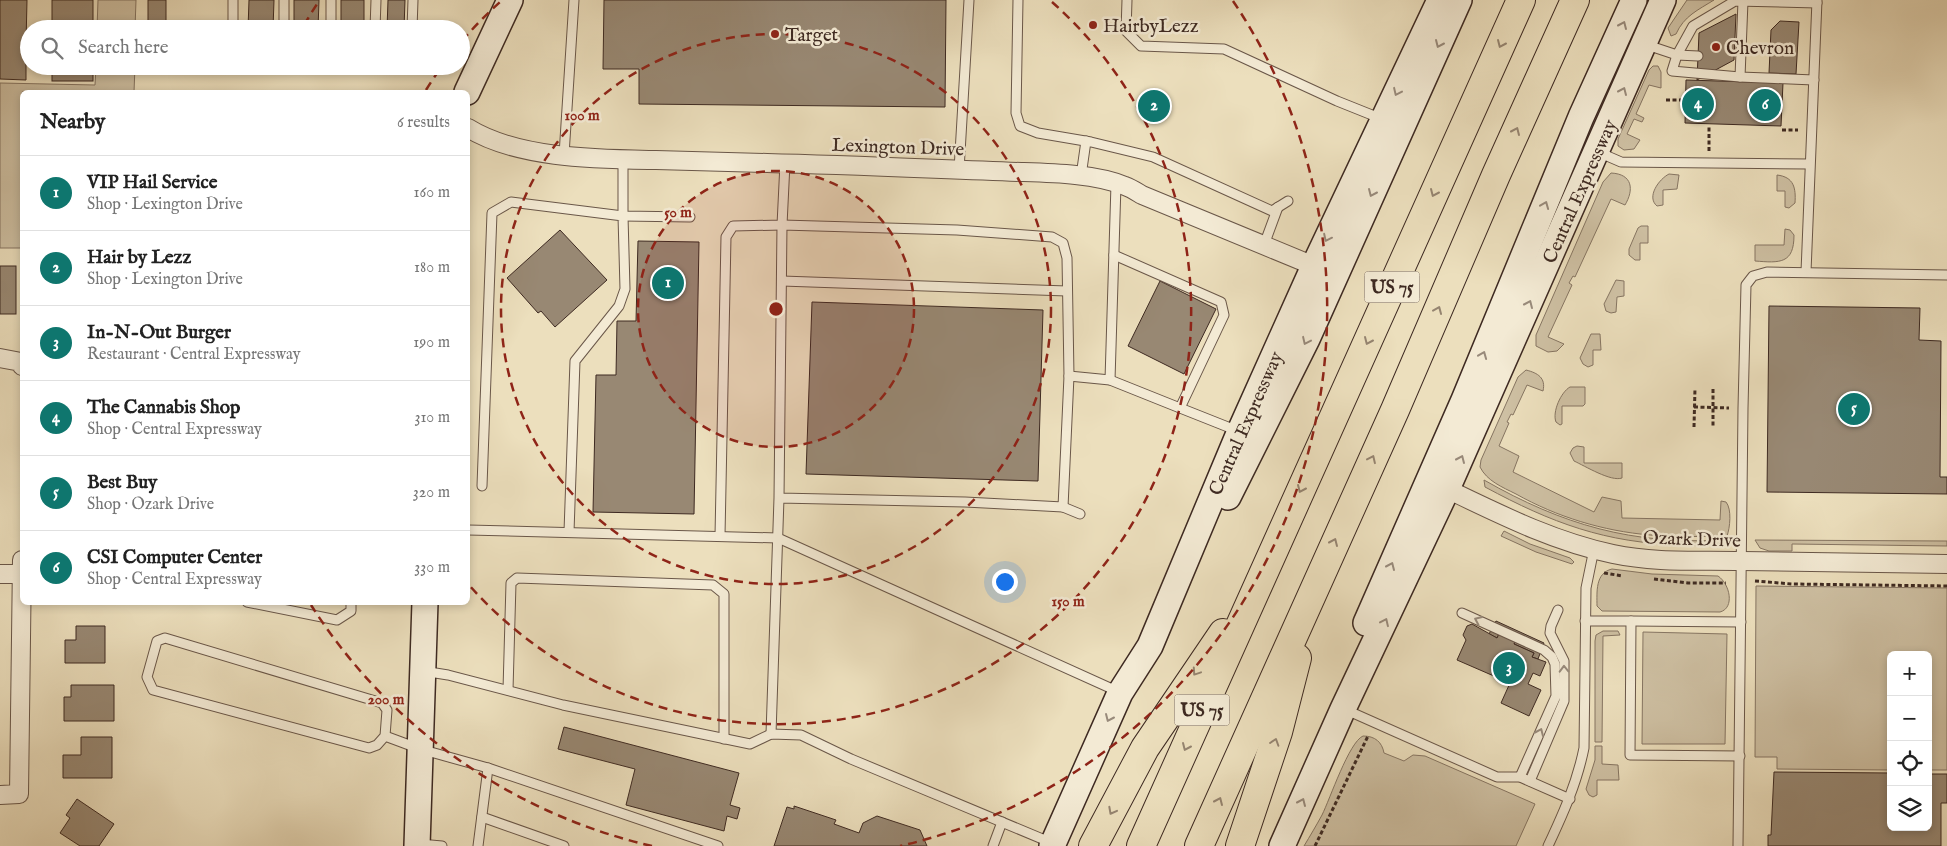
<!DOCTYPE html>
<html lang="en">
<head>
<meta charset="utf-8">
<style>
  body { margin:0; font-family:"IM FELL English",serif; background:#f6f6f6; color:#222 }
  .controls { position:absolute; right:15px; bottom:15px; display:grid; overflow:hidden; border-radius:8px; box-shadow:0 2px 8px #0003 }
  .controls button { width:45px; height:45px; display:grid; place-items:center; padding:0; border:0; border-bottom:1px solid #e0e0e0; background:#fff; color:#222; font:25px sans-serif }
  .you { position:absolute; left:1004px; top:581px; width:18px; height:18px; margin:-12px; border:4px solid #fff; border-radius:50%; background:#1a73e8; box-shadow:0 0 0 8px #1a73e833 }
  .badge { display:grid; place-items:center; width:32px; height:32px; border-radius:50%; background:#0f766e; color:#fff; font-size:16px; font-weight:700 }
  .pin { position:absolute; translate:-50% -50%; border:2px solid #fff; box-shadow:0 1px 5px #0006 }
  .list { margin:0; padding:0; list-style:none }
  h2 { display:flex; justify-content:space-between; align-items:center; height:65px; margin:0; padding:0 20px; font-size:21px }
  h2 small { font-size:16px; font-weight:400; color:#767676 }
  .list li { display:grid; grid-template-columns:32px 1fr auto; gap:15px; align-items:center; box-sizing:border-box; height:75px; padding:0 20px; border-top:1px solid #e0e0e0 }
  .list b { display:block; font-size:19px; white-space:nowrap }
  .list p { margin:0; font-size:16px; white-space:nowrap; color:#767676 }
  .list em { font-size:16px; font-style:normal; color:#767676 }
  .icon { flex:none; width:28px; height:28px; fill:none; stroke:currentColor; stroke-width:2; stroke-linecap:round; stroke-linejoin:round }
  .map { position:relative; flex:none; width:1947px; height:846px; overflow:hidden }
  .search { position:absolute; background:#fff; box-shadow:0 2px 8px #0003; left:20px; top:20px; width:450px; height:55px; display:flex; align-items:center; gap:12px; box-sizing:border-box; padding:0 18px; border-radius:28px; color:#767676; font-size:19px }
  .panel { position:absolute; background:#fff; box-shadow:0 2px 8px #0003; left:20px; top:90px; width:450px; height:515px; border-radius:8px }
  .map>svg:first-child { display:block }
  .green { fill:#cec0a3; stroke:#867562 }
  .building { fill:#988873; stroke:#3e2a22 }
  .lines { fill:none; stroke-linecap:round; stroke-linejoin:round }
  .lane-casing { stroke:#6a5749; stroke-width:11 }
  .street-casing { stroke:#6a5749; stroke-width:20 }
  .secondary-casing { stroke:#3e2a22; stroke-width:28 }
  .highway-casing { stroke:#3e2a22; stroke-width:30 }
  .path { stroke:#3e2a22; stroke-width:3; stroke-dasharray:4 2.5; stroke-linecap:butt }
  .lane { stroke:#f3ead4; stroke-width:9 }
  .street { stroke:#f3ead4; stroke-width:18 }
  .secondary { stroke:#f3ead4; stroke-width:25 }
  .highway { stroke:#ecdfbd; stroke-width:28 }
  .oneway { stroke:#988a7b }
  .oneway2 { stroke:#958470 }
  .ring { fill:none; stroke:#8f2418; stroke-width:2.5; stroke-dasharray:9 6 }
  .poi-dot { fill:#8f2418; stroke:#f3ead4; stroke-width:2 }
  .labels { text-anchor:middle; stroke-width:5; stroke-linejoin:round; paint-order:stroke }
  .shield { fill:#f3ead4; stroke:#746457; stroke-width:1 }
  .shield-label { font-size:18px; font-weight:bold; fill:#3e2a22 }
  .poi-label { font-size:19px; fill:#3e2a22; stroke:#f3ead4; text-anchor:start }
  .street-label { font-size:19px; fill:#3e2a22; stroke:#f3ead4 }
  .centre { fill:#8f2418; stroke:#f3ead4; stroke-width:2.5 }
  .ring-label { font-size:15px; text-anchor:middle; font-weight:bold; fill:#8f2418; stroke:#f3ead4; stroke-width:5; stroke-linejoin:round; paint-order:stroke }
</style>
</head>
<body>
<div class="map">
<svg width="1947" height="846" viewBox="0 0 1947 846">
  <rect width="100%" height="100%" fill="#ecdfbd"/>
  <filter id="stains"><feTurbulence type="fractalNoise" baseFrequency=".004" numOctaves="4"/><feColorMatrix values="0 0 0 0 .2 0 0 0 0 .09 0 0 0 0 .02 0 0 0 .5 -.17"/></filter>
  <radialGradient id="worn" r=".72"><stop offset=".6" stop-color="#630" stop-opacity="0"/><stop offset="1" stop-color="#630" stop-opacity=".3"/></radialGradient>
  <g class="green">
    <polygon points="98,0 136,0 135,29 97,29"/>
    <path d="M1687 0H1714C1698 10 1684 16 1676 34L1671 36 1668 28Z"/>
    <polygon points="96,66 135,66 134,92 22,92 22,248 0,248 0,83 95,85"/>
    <polygon points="1653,66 1658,66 1661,72 1661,88 1649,85 1636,114 1644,118 1642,122 1634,119 1627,134 1640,140 1634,149 1624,150 1618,146 1618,139 1649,70"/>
    <path d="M1611 173C1633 174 1634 190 1625 205L1611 199 1575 277 1573 276 1569 283 1572 285 1548 337 1564 344 1557 351 1548 352 1536 346V335L1603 182Z"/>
    <path d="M1669 174 1679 175 1677 189 1663 190V205L1657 206C1646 197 1659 179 1669 174Z"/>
    <path d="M1777 175C1794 177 1796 188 1795 203L1789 208 1785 207V191H1777Z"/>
    <polygon points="1641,226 1648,226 1648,243 1640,243 1640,260 1635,260 1629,255 1629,249 1638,228"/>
    <path d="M1785 229 1790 230 1794 235C1794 264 1780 263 1755 261V245H1784Z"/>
    <polygon points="1616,280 1624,281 1624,296 1617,297 1616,312 1611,313 1606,311 1604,304"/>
    <polygon points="1591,334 1600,334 1601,350 1593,350 1593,365 1588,367 1583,364 1580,358"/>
    <path d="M1526 370C1538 373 1546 378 1543 391L1527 385 1513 415 1511 414 1507 422 1509 423 1499 446 1519 456 1513 472 1594 512 1602 497 1621 501 1622 518 1720 520 1721 501 1726 502C1732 509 1730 528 1727 536 1701 536 1675 538 1650 535 1603 531 1557 517 1516 494 1502 487 1487 481 1480 467L1481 460 1518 377Z"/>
    <path d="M1570 387H1585V404L1583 406H1562V424L1560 425 1556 422C1552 412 1561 392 1570 387Z"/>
    <path d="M1577 446 1584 447V463H1622V478C1611 482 1585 466 1574 461L1570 453 1573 448Z"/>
    <path d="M1484 480C1563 525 1632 545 1724 540 1713 549 1696 545 1682 545 1605 543 1552 523 1485 487Z"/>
    <polygon points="1504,531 1530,544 1570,558 1574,562 1572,564 1536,552 1501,536"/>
    <polygon points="1755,540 1947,541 1947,546 1792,544 1792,551 1769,551 1760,548"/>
    <path d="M1612 569 1652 574 1718 576C1730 584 1735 608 1720 612L1602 611 1597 606C1597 592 1595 573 1612 569Z"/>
    <polygon points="1756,586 1947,588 1947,770 1928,770 1928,655 1891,655 1891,770 1777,769 1777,757 1755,757"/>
    <polygon points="1603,631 1618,631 1620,635 1603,636 1602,742 1595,742 1595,641 1596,635"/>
    <polygon points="1643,632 1727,634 1725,744 1642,744"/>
    <path d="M1363 736C1375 736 1382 742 1384 753L1404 761 1413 755 1425 756 1535 804 1516 846H1304C1310 836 1316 826 1322 815 1330 799 1349 742 1363 736Z"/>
    <polygon points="1595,746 1602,746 1602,764 1618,765 1619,780 1597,780 1597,795 1593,797 1589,795 1586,789 1595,760"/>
  </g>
  <g class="building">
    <polygon points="0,0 27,0 26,44 29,44 29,59 26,59 26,80 0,79"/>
    <rect x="52" y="0" width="41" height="29"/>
    <rect x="148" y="0" width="18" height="29"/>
    <polygon points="249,0 274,0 273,29 248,29"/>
    <polygon points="294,0 319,0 318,29 294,29"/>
    <rect x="341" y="0" width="23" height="29"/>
    <polygon points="388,0 405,0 404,29 387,29"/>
    <polygon points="604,0 946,0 945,107 639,104 639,69 603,69"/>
    <polygon points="1736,14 1734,60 1697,80 1699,33"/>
    <polygon points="1780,21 1799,22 1796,74 1769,73 1771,30"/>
    <rect x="52" y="66" width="41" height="15"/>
    <polygon points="1686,80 1783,83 1781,126 1685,123"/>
    <polygon points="560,230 607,280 555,327 541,311 538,313 507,278"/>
    <polygon points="638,241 699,242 694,514 593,512 596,375 616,375 617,321 636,321"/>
    <rect x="0" y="266" width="16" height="48"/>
    <polygon points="1160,281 1216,309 1184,374 1128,346"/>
    <polygon points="812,302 1043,310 1038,481 806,474"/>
    <polygon points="1769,306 1920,308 1919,340 1941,341 1940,477 1947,477 1947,494 1767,492"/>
    <polygon points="1496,621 1544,643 1538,659 1532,657 1534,653 1514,644 1515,641 1499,634 1497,638 1489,634"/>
    <polygon points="1472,624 1497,638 1499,634 1515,641 1514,644 1534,653 1532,657 1546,662 1540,676 1533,673 1528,684 1541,690 1529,716 1501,703 1510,683 1457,660 1466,640 1463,635 1467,626"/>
    <polygon points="76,626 105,626 105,663 65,663 65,640 76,640"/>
    <polygon points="71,685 114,685 114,721 64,721 64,697 71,697"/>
    <polygon points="564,727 739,773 730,805 740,808 737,819 727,816 724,831 626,805 635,769 558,749"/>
    <polygon points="81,737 112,737 112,778 63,778 63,755 81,755"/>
    <polygon points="1774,772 1891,773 1891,827 1928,827 1928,774 1947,774 1947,803 1941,803 1941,846 1768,846 1768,835 1771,835"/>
    <polygon points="77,799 114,824 99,846 80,846 60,833 70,818 66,815"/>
    <polygon points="794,806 836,820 834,824 859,833 863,823 877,816 920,830 927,846 774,846 787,807 794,809"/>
  </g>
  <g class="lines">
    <g class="lane-casing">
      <g id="lane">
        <polyline points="1018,0 1016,113 1020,126 1038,133 1091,142 1153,157 1272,211 1288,201"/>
        <polyline points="1127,0 1126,31 1141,46 1224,49 1337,101 1382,119"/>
        <polyline points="233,29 233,0"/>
        <polyline points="284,29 284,0"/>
        <polyline points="331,29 331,0"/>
        <polyline points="375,29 376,0"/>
        <polyline points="412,29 413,0"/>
        <polyline points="1644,44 1677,55 1698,56"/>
        <polyline points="1740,77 1743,1"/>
        <polyline points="1814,80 1740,77 1672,71 1677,55 1693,26 1735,1 1817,3"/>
        <polyline points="1598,152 1621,162 1809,164"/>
        <polyline points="564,155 574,0"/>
        <polyline points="623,160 623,216 690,217"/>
        <polyline points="959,170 969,0"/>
        <polyline points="1081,176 1086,141"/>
        <polyline points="1264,245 1278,207"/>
        <polyline points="1806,272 1817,0"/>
        <polyline points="782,281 1067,291"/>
        <polyline points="1069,376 1110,380 1180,408 1224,315 1221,302 1114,255"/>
        <polyline points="1110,380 1116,184"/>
        <polyline points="1180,408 1238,431"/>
        <polyline points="482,486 492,213 511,202 623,216 625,289 619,306 575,361 569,532"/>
        <polyline points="1063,507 1080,514"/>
        <polyline points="468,530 778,538 1119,692"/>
        <polyline points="720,536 726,237 733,226 782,225 785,163"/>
        <polyline points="247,602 337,620 351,611 351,602"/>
        <polyline points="1462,613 1544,650 1552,657 1555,664 1556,696 1520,777"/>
        <polyline points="1585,621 1631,621 1630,755 1740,756"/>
        <polyline points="1631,621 1741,622"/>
        <polyline points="423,671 448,675 563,705 750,744 771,734 801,735 851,759 1052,843"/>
        <polyline points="508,690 511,583 517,578 713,585 724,594 724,739"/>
        <polyline points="1344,709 1497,777 1520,777 1570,799"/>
        <polyline points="771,734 779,498 782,225 957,230 1052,237 1063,243 1067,258 1069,376 1063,507 965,502 779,498"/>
        <polyline points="385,736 387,710 382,703 165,638 157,641 147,677 153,690 369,748 377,745 385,736 420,749 488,768 718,846"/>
        <polyline points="1530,781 1564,701 1564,661 1550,633 1551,626 1558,610"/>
        <polyline points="482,817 564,846"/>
        <polyline points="420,844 442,846"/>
        <polyline points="478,846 488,768"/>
        <polyline points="993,846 1002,822"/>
        <path d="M1548 846C1563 814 1577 783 1584 748L1586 588 1594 549"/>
        <polyline points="1738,846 1743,408 1746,285 1753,276 1767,272 1947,275"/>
      </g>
    </g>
    <g class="street-casing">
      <g id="street">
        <path d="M468 128C518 159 598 159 656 160 693 161 730 162 767 163 851 165 936 169 1021 172 1053 173 1096 174 1125 186 1131 188 1137 192 1142 195L1314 266"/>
        <polyline points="0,358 21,362 22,366"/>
        <path d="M1447 489C1501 515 1555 542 1613 554 1655 563 1699 560 1742 561 1810 562 1879 563 1947 564"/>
        <polyline points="0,574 22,574"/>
        <polyline points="0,795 19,794 22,560"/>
      </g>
    </g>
    <g class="secondary-casing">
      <g id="secondary">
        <polyline points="467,92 510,0"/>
        <polyline points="1228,497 1307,339 1459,0"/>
        <polyline points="1366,623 1464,400 1581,117 1634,0"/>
        <polyline points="417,846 425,602"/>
        <polyline points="1052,846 1120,693 1150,646 1240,431 1314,266 1440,0"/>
        <polyline points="1282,846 1343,709 1447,489 1663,0"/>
      </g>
    </g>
    <g class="highway-casing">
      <g id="highway">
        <polyline points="1093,846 1145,748 1223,633"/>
        <polyline points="1141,846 1521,0"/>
        <polyline points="1199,846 1395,410 1496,175 1575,0"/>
        <polyline points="1240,846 1278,732 1297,658"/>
      </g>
    </g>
    <g class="path">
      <polyline points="1666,100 1681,100"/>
      <polyline points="1782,130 1798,130"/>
      <polyline points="1709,151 1709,127"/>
      <polyline points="1713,389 1713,427"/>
      <polyline points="1694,407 1729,408"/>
      <polyline points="1694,427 1695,388"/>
      <polyline points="1604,573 1623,576"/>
      <polyline points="1654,579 1688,583 1726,583"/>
      <polyline points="1755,581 1792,584 1947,586"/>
      <polyline points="1315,846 1368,736"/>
    </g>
    <use href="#lane" class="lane"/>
    <use href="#street" class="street"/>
    <use href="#secondary" class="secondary"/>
    <use href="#highway" class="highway"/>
  </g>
  <defs><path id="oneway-chevron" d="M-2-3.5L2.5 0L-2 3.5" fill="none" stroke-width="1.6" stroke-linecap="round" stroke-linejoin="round" transform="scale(1.25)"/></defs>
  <g class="oneway">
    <use href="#oneway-chevron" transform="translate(1623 25) rotate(-66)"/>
    <use href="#oneway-chevron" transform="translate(1439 44) rotate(114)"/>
    <use href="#oneway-chevron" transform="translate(1623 91) rotate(-66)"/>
    <use href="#oneway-chevron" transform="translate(1397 92) rotate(115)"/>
    <use href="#oneway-chevron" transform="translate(1372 193) rotate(114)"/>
    <use href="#oneway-chevron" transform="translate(1545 205) rotate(-68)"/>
    <use href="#oneway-chevron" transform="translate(1327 238) rotate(116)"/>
    <use href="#oneway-chevron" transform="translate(1529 304) rotate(-66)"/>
    <use href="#oneway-chevron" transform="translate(1306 341) rotate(115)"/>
    <use href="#oneway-chevron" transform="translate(1483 355) rotate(-68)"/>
    <use href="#oneway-chevron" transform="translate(1461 459) rotate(-66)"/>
    <use href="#oneway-chevron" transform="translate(1391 566) rotate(-66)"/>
    <use href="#oneway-chevron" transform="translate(1478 620) rotate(-156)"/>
    <use href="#oneway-chevron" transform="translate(1385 622) rotate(-65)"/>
    <use href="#oneway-chevron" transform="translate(1564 669) rotate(-91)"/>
    <use href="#oneway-chevron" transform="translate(1109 718) rotate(114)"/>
    <use href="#oneway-chevron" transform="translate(1540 732) rotate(-66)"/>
    <use href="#oneway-chevron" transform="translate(1302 802) rotate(-66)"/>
  </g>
  <g class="oneway2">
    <use href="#oneway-chevron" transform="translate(1501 44) rotate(114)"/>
    <use href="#oneway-chevron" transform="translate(1516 131) rotate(-66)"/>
    <use href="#oneway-chevron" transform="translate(1434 193) rotate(114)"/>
    <use href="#oneway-chevron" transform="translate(1438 310) rotate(-67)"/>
    <use href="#oneway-chevron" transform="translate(1368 341) rotate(114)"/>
    <use href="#oneway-chevron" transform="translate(1372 459) rotate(-65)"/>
    <use href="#oneway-chevron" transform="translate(1301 489) rotate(114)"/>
    <use href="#oneway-chevron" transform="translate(1334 542) rotate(-66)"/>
    <use href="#oneway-chevron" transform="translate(1196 672) rotate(124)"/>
    <use href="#oneway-chevron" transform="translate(1275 742) rotate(-72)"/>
    <use href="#oneway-chevron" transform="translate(1186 747) rotate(114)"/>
    <use href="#oneway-chevron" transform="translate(1219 801) rotate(-66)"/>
    <use href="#oneway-chevron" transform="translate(1112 811) rotate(118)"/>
  </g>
  <circle cx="776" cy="309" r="138" fill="#8f2418" fill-opacity=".12"/>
  <g class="ring">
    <circle cx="776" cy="309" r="138"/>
    <circle cx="776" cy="309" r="275"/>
    <path d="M426 90A413 413 0 0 1 440 69M462 41A413 413 0 0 1 500 2M1052 2A413 413 0 1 1 469 585"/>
    <path d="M652 846A551 551 0 0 1 311 605M304 25A551 551 0 0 1 319 1M1233 1A551 551 0 0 1 900 846"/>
  </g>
  <g class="poi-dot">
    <circle cx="1093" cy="25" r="5"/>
    <circle cx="775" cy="34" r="5"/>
    <circle cx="1716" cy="47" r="5"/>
  </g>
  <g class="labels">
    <g class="shield">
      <rect x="1364.5" y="271.5" width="55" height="31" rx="4"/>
      <rect x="1174.5" y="694.5" width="55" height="31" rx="4"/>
    </g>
    <g class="shield-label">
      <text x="1392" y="293">US 75</text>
      <text x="1202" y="716">US 75</text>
    </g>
    <g class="poi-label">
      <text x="1103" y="32">HairbyLezz</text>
      <text x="785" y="41">Target</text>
      <text x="1726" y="54">Chevron</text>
    </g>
    <g class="street-label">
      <text transform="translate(898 146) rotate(2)" y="7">Lexington Drive</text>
      <text transform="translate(1579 191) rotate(-66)" y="7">Central Expressway</text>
      <text transform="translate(1245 423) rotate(-66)" y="7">Central Expressway</text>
      <text transform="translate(1692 538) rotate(2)" y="7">Ozark Drive</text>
    </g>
  </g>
  <circle cx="776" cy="309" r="8" class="centre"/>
  <g class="ring-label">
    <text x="582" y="120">100 m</text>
    <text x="678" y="217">50 m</text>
    <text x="1068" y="606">150 m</text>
    <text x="386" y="704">200 m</text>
  </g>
  <rect width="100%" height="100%" filter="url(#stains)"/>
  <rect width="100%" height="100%" fill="url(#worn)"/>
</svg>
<div class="controls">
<button>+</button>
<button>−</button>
<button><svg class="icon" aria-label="locate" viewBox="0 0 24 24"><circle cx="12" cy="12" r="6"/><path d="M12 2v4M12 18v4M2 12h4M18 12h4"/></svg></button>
<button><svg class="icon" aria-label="layers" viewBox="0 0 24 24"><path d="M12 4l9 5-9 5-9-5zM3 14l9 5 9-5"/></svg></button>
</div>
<div class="you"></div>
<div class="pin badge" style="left:668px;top:283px">1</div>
<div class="pin badge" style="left:1154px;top:106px">2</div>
<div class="pin badge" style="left:1509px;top:668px">3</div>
<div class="pin badge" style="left:1698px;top:104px">4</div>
<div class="pin badge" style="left:1854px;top:409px">5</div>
<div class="pin badge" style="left:1765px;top:105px">6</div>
<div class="search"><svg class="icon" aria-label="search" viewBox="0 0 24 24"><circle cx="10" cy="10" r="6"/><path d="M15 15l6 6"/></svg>Search here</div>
<section class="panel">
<h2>Nearby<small>6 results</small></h2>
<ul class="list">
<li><span class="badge">1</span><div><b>VIP Hail Service</b><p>Shop · Lexington Drive</p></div><em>160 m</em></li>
<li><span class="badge">2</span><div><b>Hair by Lezz</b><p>Shop · Lexington Drive</p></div><em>180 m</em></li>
<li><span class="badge">3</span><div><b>In-N-Out Burger</b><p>Restaurant · Central Expressway</p></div><em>190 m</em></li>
<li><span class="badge">4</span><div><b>The Cannabis Shop</b><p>Shop · Central Expressway</p></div><em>310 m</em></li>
<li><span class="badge">5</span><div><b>Best Buy</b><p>Shop · Ozark Drive</p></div><em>320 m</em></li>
<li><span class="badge">6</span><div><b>CSI Computer Center</b><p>Shop · Central Expressway</p></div><em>330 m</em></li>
</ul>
</section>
</div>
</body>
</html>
